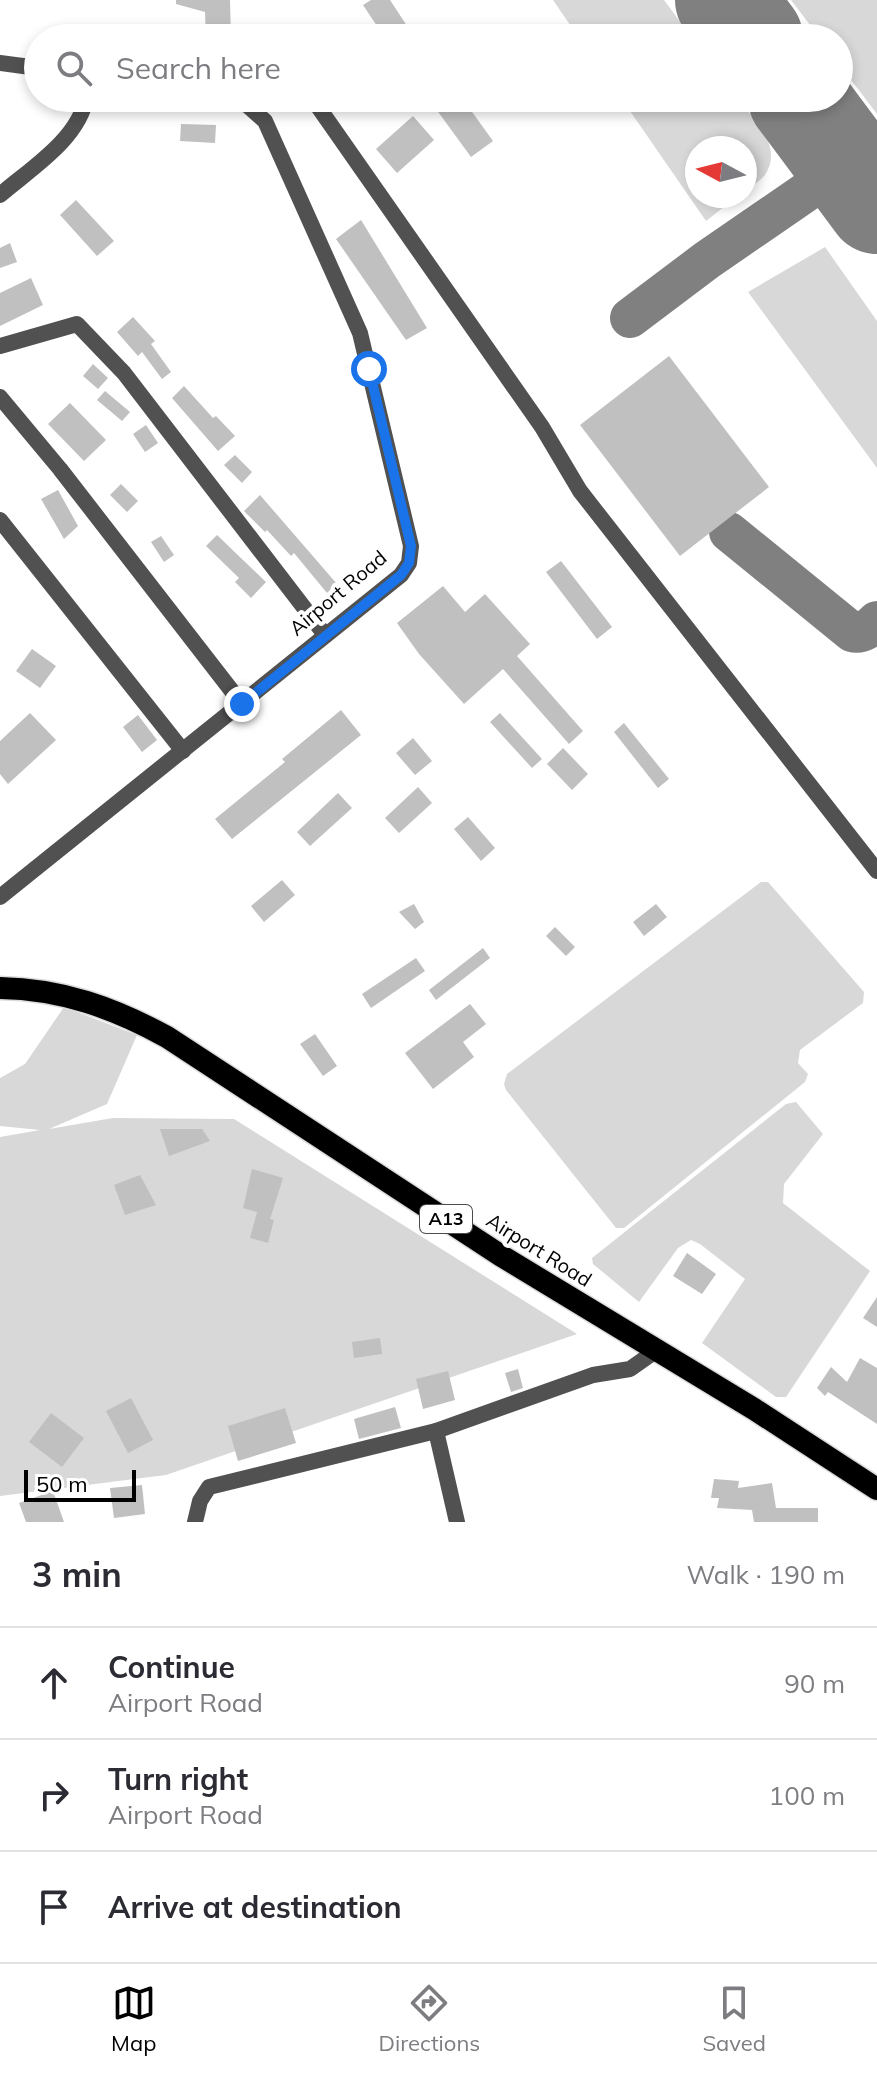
<!DOCTYPE html>
<html lang="en">
<head>
<meta charset="utf-8">
<style>
  body { margin:0; font-family:Mulish,sans-serif; background:#f7f7f7; color:#2b2b33 }
  .compass { position:absolute; left:685px; top:136px; width:72px; height:72px; border-radius:50%; background:#fff; box-shadow:0 4px 12px #0003; rotate:277deg }
  .scale { position:absolute; left:24px; bottom:20px; width:112px; box-sizing:border-box; padding-left:8px; border:4px solid #000; border-top:0; font-size:22px; line-height:28px; white-space:nowrap; color:#000; -webkit-text-stroke:6px #fff; paint-order:stroke }
  .stop { position:absolute; width:24px; height:24px; margin:-18px; border:6px solid #1a73e8; border-radius:50%; background:#fff }
  .stop.end { background:#1a73e8; border-color:#fff; box-shadow:0 2px 8px #0008 }
  .list { margin:0; padding:0; list-style:none }
  h2 { display:flex; justify-content:space-between; align-items:center; height:104px; margin:0; padding:0 32px; font-size:34px }
  h2 small { font-size:26px; font-weight:400; color:#7c7c81 }
  .list li { display:grid; grid-template-columns:52px 1fr auto; gap:24px; align-items:center; box-sizing:border-box; height:112px; padding:0 32px; border-top:2px solid #e1e1e2 }
  .list b { display:block; font-size:30px; white-space:nowrap }
  .list p { margin:0; font-size:26px; white-space:nowrap; color:#7c7c81 }
  .list em { font-size:26px; font-style:normal; color:#7c7c81 }
  .icon { flex:none; width:44px; height:44px; fill:none; stroke:currentColor; stroke-width:2; stroke-linecap:round; stroke-linejoin:round }
  .map { position:relative; flex:none; width:877px; height:1522px; overflow:hidden }
  .search { position:absolute; background:#fff; box-shadow:0 4px 12px #0003; left:24px; right:24px; top:24px; height:88px; display:flex; align-items:center; gap:20px; box-sizing:border-box; padding:0 28px; border-radius:44px; color:#7c7c81; font-size:30px }
  .sheet { height:440px; background:#fff }
  nav { display:flex; justify-content:space-around; align-items:center; box-sizing:border-box; height:112px; border-top:2px solid #e1e1e2; background:#fff; font-size:22px; color:#7c7c81 }
  nav a { display:grid; justify-items:center; gap:4px }
  nav .on { color:#000 }
  .map>svg:first-child { display:block }
  .green { fill:#d8d8d8 }
  .lines { fill:none; stroke-linecap:round; stroke-linejoin:round }
  .taxiway { stroke:#808080; stroke-width:40 }
  .runway { stroke:#808080; stroke-width:100 }
  .building { fill:#c0c0c0 }
  .trunk-casing { stroke:#dbdbdb; stroke-width:25 }
  .minor { stroke:#515151; stroke-width:16 }
  .trunk { stroke:#000; stroke-width:22 }
  .route { stroke:#1a73e8; stroke-width:10 }
  .labels { text-anchor:middle; stroke-width:8; stroke-linejoin:round; paint-order:stroke }
  .shield { fill:#fff; stroke:#4c4c4c; stroke-width:2 }
  .shield-label { font-size:18px; font-weight:bold; fill:#000 }
  .street-label { font-size:20px; fill:#000; stroke:#fff }
</style>
</head>
<body>
<div class="map">
<svg width="877" height="1522" viewBox="0 0 877 1522">
  <rect width="100%" height="100%" fill="#fff"/>
  <g class="green">
    <polygon points="553,0 664,0 692,38 579,38"/>
    <polygon points="791,0 877,0 877,114 839,64 839,38 820,38"/>
    <path d="M621 98H737C754 120 784 146 765 175 760 181 751 186 745 191V148H697V196H738L706 221Z"/>
    <polygon points="825,247 877,321 877,468 748,292"/>
    <polygon points="761,882 768,882 864,992 863,1003 800,1050 798,1063 808,1074 805,1082 624,1228 616,1228 506,1090 504,1084 507,1074"/>
    <polygon points="64,1007 137,1035 107,1104 49,1129 113,1118 234,1119 577,1334 166,1475 0,1496 0,1137 40,1130 0,1126 0,1078 25,1064"/>
    <polygon points="796,1102 823,1134 784,1184 783,1203 870,1271 786,1397 776,1397 702,1343 745,1279 700,1244 691,1240 678,1248 639,1302 593,1264 592,1258 786,1104"/>
  </g>
  <g class="lines">
    <g class="taxiway">
      <polyline points="630,318 707,260 832,174 839,172 856,176"/>
      <path d="M729 532 852 632C862 635 870 628 877 621"/>
    </g>
    <g class="runway">
      <polyline points="725,0 753,38"/>
      <polyline points="798,98 877,204"/>
    </g>
  </g>
  <g class="building">
    <polygon points="176,0 230,0 231,38 206,38 205,12 176,4"/>
    <polygon points="371,0 390,0 415,38 385,38 363,5"/>
    <polygon points="428,98 462,98 493,141 471,157"/>
    <polygon points="413,116 434,140 397,173 376,149"/>
    <polygon points="181,124 216,125 215,143 180,141"/>
    <polygon points="76,200 114,241 97,256 60,215"/>
    <polygon points="361,220 427,328 406,340 336,239"/>
    <polygon points="10,243 17,262 0,268 0,248"/>
    <polygon points="31,278 43,305 0,326 0,293"/>
    <polygon points="133,317 155,341 151,344 171,372 162,379 142,352 138,356 117,332"/>
    <polygon points="669,356 769,487 680,556 580,425"/>
    <polygon points="93,364 108,378 98,389 83,376"/>
    <polygon points="184,386 213,418 216,416 235,436 218,451 172,398"/>
    <polygon points="105,391 130,412 122,421 97,400"/>
    <polygon points="70,403 106,440 84,461 48,424"/>
    <polygon points="146,425 158,443 145,452 133,434"/>
    <polygon points="235,455 252,472 242,483 224,465"/>
    <polygon points="121,484 138,501 127,512 110,495"/>
    <polygon points="58,490 78,526 64,539 41,499"/>
    <polygon points="260,495 337,584 327,593 294,553 291,556 267,530 265,532 244,511"/>
    <polygon points="217,535 266,582 251,598 235,582 239,578 206,546"/>
    <polygon points="161,536 174,555 164,562 151,542"/>
    <polygon points="561,561 612,627 597,639 546,572"/>
    <polygon points="443,586 465,612 485,594 530,644 517,656 583,731 569,744 503,669 464,704 419,654 397,623"/>
    <polygon points="32,649 56,666 40,688 16,671"/>
    <polygon points="341,710 361,735 232,839 215,819 285,762 282,759"/>
    <polygon points="30,713 56,740 8,784 0,774 0,741"/>
    <polygon points="500,713 542,759 532,768 490,722"/>
    <polygon points="138,715 157,740 142,752 123,727"/>
    <polygon points="624,723 669,779 658,788 614,732"/>
    <polygon points="413,738 432,761 415,775 396,753"/>
    <polygon points="563,748 588,774 572,790 547,764"/>
    <polygon points="418,787 432,803 399,833 385,818"/>
    <polygon points="338,793 352,808 310,846 297,832"/>
    <polygon points="468,817 495,848 481,861 454,829"/>
    <polygon points="282,880 295,895 264,922 251,906"/>
    <polygon points="414,904 424,922 415,929 399,912"/>
    <polygon points="656,904 667,917 644,936 633,922"/>
    <polygon points="555,927 575,947 566,956 546,936"/>
    <polygon points="483,948 490,958 436,1000 429,990"/>
    <polygon points="416,958 425,971 371,1008 362,994"/>
    <polygon points="470,1004 486,1024 463,1042 474,1057 433,1089 405,1053"/>
    <polygon points="315,1034 337,1066 323,1076 300,1044"/>
    <polygon points="160,1129 202,1129 210,1141 169,1156"/>
    <polygon points="252,1169 283,1178 270,1219 274,1220 268,1243 250,1238 257,1212 243,1208"/>
    <polygon points="140,1175 156,1205 125,1215 114,1185"/>
    <polygon points="687,1253 716,1274 702,1294 673,1276"/>
    <polygon points="877,1297 877,1327 863,1318"/>
    <polygon points="380,1338 382,1354 354,1358 352,1342"/>
    <polygon points="860,1358 877,1368 877,1424 828,1392 825,1396 817,1388 831,1367 847,1382"/>
    <polygon points="518,1369 523,1388 511,1392 505,1373"/>
    <polygon points="448,1371 455,1400 423,1409 416,1379"/>
    <polygon points="131,1398 153,1440 128,1453 106,1411"/>
    <polygon points="395,1407 401,1428 359,1439 354,1419"/>
    <polygon points="285,1408 296,1443 238,1461 228,1426"/>
    <polygon points="51,1413 84,1438 62,1467 29,1442"/>
    <polygon points="714,1479 739,1481 738,1488 772,1483 776,1508 818,1508 818,1522 754,1522 752,1510 717,1508 719,1498 711,1498"/>
    <polygon points="142,1485 145,1514 114,1518 110,1488"/>
    <polygon points="53,1491 64,1522 26,1522 19,1503"/>
  </g>
  <g class="lines">
    <g class="trunk-casing">
      <path id="trunk" d="M0 988C62 989 114 1008 167 1037L500 1255 754 1409 877 1489"/>
    </g>
    <g class="minor">
      <polyline points="0,63 38,68"/>
      <polyline points="312,98 542,427 580,491 877,871"/>
      <path d="M0 195C30 169 79 139 86 98"/>
      <polyline points="0,346 77,324 124,373 325,635"/>
      <polyline points="0,397 60,469 242,704"/>
      <polyline points="0,520 183,751"/>
      <polyline points="0,897 401,575 409,563 411,546 360,333 265,121 247,105 214,98"/>
      <polyline points="436,1431 457,1522"/>
      <polyline points="195,1522 200,1501 209,1487 436,1431 593,1375 630,1369 657,1350"/>
    </g>
    <use href="#trunk" class="trunk"/>
  </g>
  <g class="lines">
    <polyline class="route" points="242,704 401,575 409,563 411,546 369,369"/>
  </g>
  <g class="labels">
    <rect class="shield" x="420" y="1205" width="52" height="28" rx="6"/>
    <g class="shield-label">
      <text x="446" y="1225">A13</text>
    </g>
    <g class="street-label">
      <text transform="translate(338 593) rotate(-40)" y="7">Airport Road</text>
      <text transform="translate(539 1250) rotate(32)" y="7">Airport Road</text>
    </g>
  </g>
</svg>
<svg class="compass" viewBox="-18 -18 36 36"><path d="M0-13l5 13h-10z" fill="#e53935"/><path d="M0 13l5-13h-10z" fill="#7c7c81"/></svg>
<div class="scale">50 m</div>
<div class="stop" style="left:369px;top:369px"></div>
<div class="stop end" style="left:242px;top:704px"></div>
<div class="search"><svg class="icon" aria-label="search" viewBox="0 0 24 24"><circle cx="10" cy="10" r="6"/><path d="M15 15l6 6"/></svg>Search here</div>
</div>
<section class="sheet">
<h2>3 min<small>Walk · 190 m</small></h2>
<ul class="list">
<li><svg class="icon" aria-label="ahead" viewBox="0 0 24 24"><path d="M12 20V5M6 11l6-6 6 6"/></svg><div><b>Continue</b><p>Airport Road</p></div><em>90 m</em></li>
<li><svg class="icon" aria-label="right" viewBox="0 0 24 24"><path d="M7 20v-9h11M14 6l5 5-5 5"/></svg><div><b>Turn right</b><p>Airport Road</p></div><em>100 m</em></li>
<li><svg class="icon" aria-label="arrive" viewBox="0 0 24 24"><path d="M6 21V4h12l-3 4 3 4H6"/></svg><div><b>Arrive at destination</b></div></li>
</ul>
</section>
<nav>
<a class="on"><svg class="icon" aria-label="map" viewBox="0 0 24 24"><path d="M3 6l6-2 6 2 6-2v14l-6 2-6-2-6 2zM9 4v14M15 6v14"/></svg>Map</a>
<a><svg class="icon" aria-label="directions" viewBox="0 0 24 24"><path d="M12 3l9 9-9 9-9-9zM9 14v-3h6M13 9l2 2-2 2"/></svg>Directions</a>
<a><svg class="icon" aria-label="saved" viewBox="0 0 24 24"><path d="M7 4h10v16l-5-4-5 4z"/></svg>Saved</a>
</nav>
</body>
</html>
